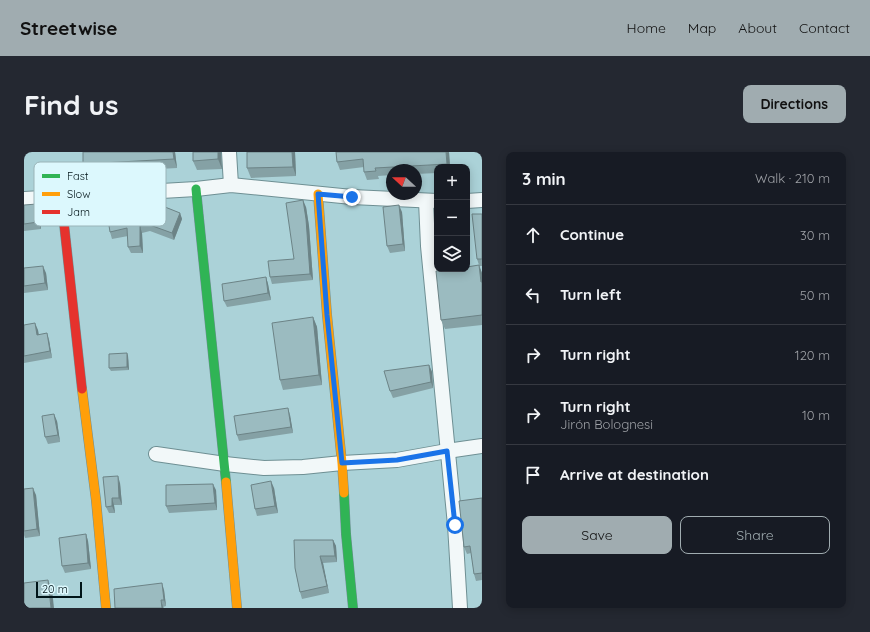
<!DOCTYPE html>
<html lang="en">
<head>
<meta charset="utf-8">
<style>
  body { margin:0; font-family:Quicksand,sans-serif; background:#242831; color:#f1f3f6 }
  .controls { position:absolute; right:12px; top:12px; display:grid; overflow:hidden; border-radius:8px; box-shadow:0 2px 10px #0003 }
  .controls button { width:36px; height:36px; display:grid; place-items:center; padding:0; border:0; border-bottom:1px solid #363941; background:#171b24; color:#f1f3f6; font:20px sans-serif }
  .compass { position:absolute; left:362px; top:12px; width:36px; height:36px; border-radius:50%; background:#171b24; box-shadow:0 2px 10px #0003; rotate:291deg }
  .scale { position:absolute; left:12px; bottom:10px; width:46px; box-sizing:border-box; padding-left:4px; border:2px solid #001418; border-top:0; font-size:11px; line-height:14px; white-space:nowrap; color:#001418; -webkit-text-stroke:3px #dcf8fd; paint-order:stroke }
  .stop { position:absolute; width:12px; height:12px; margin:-9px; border:3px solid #1a73e8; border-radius:50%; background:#fff }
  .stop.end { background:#1a73e8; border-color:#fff; box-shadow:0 1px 4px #0008 }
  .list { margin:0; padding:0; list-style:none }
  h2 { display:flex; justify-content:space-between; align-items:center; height:52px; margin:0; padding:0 16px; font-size:17px }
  h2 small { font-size:13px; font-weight:400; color:#9ea1a6 }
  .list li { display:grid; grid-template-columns:26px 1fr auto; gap:12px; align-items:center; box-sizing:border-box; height:60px; padding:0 16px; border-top:1px solid #363941 }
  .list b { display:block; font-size:15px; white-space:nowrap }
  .list p { margin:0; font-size:13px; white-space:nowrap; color:#9ea1a6 }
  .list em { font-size:13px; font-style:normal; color:#9ea1a6 }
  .actions { display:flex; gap:8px; padding:12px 16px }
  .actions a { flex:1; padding:9px 0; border:1px solid #a0acb0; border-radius:8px; text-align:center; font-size:14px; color:#a0acb0 }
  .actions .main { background:#a0acb0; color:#111 }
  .icon { flex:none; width:22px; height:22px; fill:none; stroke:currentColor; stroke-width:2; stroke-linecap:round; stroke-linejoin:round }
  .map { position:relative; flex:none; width:458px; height:456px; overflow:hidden; border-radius:8px }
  header { display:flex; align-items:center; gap:24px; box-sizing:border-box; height:56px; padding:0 20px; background:#a0acb0; color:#111 }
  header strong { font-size:19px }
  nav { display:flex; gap:22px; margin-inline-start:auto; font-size:14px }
  .intro { display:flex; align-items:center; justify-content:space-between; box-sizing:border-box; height:96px; padding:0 24px }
  h1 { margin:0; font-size:28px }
  .button { padding:10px 18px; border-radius:8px; background:#a0acb0; color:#111; font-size:14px; font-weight:700 }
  main { display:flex; gap:24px; padding:0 24px }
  aside { flex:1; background:#171b24; border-radius:8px; box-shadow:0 2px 10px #0003 }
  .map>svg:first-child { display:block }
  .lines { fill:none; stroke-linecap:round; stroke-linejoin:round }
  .street-casing { stroke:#6e8f93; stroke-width:16 }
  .fast-casing { stroke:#6e8f93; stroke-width:10 }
  .slow-casing { stroke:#6e8f93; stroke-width:10 }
  .jam-casing { stroke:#6e8f93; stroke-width:10 }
  .street { stroke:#f2f8f9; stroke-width:14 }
  .fast { stroke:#30b455; stroke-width:9 }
  .slow { stroke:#ff9f0a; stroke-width:9 }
  .jam { stroke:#e5322d; stroke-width:9 }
  .wall { fill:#85a1a5 }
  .shaded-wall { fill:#6c8386 }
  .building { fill:#9bbbc0; stroke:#6c8386 }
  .route { stroke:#1a73e8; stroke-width:5 }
  .key { fill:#dcf8fd; stroke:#9ab4b8; stroke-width:1 }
  .key-label { font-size:11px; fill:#001418 }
</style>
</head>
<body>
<header>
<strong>Streetwise</strong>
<nav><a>Home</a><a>Map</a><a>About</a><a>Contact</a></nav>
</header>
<div class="intro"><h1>Find us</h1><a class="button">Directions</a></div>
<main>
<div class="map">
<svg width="458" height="456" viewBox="0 0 458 456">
  <rect width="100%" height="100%" fill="#abd2d8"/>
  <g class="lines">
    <g class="street-casing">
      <g id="street">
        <polyline points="205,0 207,33"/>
        <polyline points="0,47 172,37 207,33 328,45 413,49"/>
        <polyline points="402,49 404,94 431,373 436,456"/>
        <polyline points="443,49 458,48"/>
        <polyline points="132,302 201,312 240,316 279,315 318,311 373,308 423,299 458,294"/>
      </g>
    </g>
    <g class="fast-casing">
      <g id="fast">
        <polyline points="172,37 202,330"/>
        <polyline points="320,341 322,382 329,456"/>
      </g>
    </g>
    <g class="slow-casing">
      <g id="slow">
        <polyline points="294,42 303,163 318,311 320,341"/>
        <polyline points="58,237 72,348 82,456"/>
        <polyline points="202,330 213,456"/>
      </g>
    </g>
    <g class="jam-casing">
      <polyline id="jam" points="37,44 58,237"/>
    </g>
    <use href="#street" class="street"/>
    <use href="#fast" class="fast"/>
    <use href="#slow" class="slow"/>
    <use href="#jam" class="jam"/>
  </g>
  <g class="wall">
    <polygon points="151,0 153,16 62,21 59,12"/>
    <polygon points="169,0 197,0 198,17 173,18 169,9"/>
    <polygon points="271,0 272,24 227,26 223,16"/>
    <polygon points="312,0 425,0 426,15 413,15 413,21 392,22 392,18 368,18 368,23 354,24 355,27 343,28 340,20 340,15 316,18 313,10"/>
    <polygon points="101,52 102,66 132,65 156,61 158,67 150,88 126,79 118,81 119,101 107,101 104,95 104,84 88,87 86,80"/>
    <polygon points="0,53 16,59 17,77 0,79"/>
    <polygon points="282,55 285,74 289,128 248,132 246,125 270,107"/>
    <polygon points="378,60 381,99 366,101 363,94"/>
    <polygon points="458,62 458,114 455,114 458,121 458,173 421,177 417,168 455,113 453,107"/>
    <polygon points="0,116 22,121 24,138 0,141"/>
    <polygon points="242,125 244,132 247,148 203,155 200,149"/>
    <polygon points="289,165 293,175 298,233 259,238 256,228"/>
    <polygon points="0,173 14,178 14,182 25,188 28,206 0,211"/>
    <polygon points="103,201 104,204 105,218 87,219 85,216"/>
    <polygon points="405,213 408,220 409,236 369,246 366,239"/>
    <polygon points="266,263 269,281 215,289 213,283"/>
    <polygon points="33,269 36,290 24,292 21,285"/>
    <polygon points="96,331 98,353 90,353 91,361 85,361 82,355"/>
    <polygon points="250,336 254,361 233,364 231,357"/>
    <polygon points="0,337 12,343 16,384 1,386 0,383"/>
    <polygon points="192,338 193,358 145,361 142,354"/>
    <polygon points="458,346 458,428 452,429 450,422 447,401 443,402 440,395"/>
    <polygon points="62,382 64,389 67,417 41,421 38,414"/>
    <polygon points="309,388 312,394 313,410 299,411 305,441 278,447 276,440 271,416"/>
    <polygon points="90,437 140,438 142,454 139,455"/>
  </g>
  <g class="shaded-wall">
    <polygon points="149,0 151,0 153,16 150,7"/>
    <polygon points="194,0 197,0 198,17 194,7"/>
    <polygon points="268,0 271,0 272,24 269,15"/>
    <polygon points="422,0 425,0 426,15 424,15 423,12"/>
    <polygon points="98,45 101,52 103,73 100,66"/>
    <polygon points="279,48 282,55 285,74 289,128 286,122"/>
    <polygon points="13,52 16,59 17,77 14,70"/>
    <polygon points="375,53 378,60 381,99 379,92"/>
    <polygon points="156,61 158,67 150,88 148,81"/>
    <polygon points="116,74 118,81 119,101 116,94"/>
    <polygon points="455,113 458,121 458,132 457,130"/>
    <polygon points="19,114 22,121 24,138 21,131"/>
    <polygon points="242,125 244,132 247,148 244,141"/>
    <polygon points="289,165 293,175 298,233 295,223"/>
    <polygon points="11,171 14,178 16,189 13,183"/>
    <polygon points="23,181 25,188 28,206 26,199"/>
    <polygon points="103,201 104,204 105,218 103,215"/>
    <polygon points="405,213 408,220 409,236 407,230"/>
    <polygon points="264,256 266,263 269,281 267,275"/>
    <polygon points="30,262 33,269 36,290 34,283"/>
    <polygon points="94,324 96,331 98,353 95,346"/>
    <polygon points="247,329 250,336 254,361 251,354"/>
    <polygon points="189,332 192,338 193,358 191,351"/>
    <polygon points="9,336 12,343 16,384 13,377"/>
    <polygon points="88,346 90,353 91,361 88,354"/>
    <polygon points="62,382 64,389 67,417 64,411"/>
    <polygon points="309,388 312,394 313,410 311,404"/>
    <polygon points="296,404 299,411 305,441 303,434"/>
    <polygon points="24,428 28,438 30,456 27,456"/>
    <polygon points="138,431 140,438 142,454 140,448"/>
    <polygon points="137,448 139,455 140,456 138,456"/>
  </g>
  <g class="building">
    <polygon points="59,0 149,0 150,7 59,12"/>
    <polygon points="169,0 194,0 194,7 169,9"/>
    <polygon points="223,0 268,0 269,15 223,16"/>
    <polygon points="312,0 422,0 423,12 351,16 352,19 340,20 339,7 313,10"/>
    <polygon points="98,45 100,66 132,65 136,53 156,61 148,81 123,72 116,74 116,94 104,95 103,76 86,80 81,48"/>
    <polygon points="279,48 282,67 286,122 246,125 244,109 270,107 262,51"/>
    <polygon points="13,52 14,70 0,72 0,53"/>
    <polygon points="375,53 379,92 363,94 359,55"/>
    <polygon points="448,62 458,62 458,107 453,107"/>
    <polygon points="455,113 457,130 458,130 458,163 417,168 412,119 426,117 443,117 443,115"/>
    <polygon points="19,114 21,131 0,134 0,116"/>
    <polygon points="242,125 244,141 200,149 198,132"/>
    <polygon points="289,165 295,223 256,228 248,171"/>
    <polygon points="11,171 13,183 23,181 26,199 0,204 0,173"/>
    <polygon points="103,201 103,215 85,216 85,202"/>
    <polygon points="405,213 407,230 366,239 360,219"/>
    <polygon points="264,256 267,275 213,283 210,264"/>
    <polygon points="30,262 34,283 21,285 18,264"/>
    <polygon points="94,324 95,346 88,346 88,354 82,355 79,325"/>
    <polygon points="247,329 251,354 231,357 227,333"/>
    <polygon points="189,332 191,351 142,354 142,333"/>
    <polygon points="9,336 13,377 0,379 0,337"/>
    <polygon points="458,346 458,421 450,422 446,394 440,395 435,349"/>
    <polygon points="62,382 64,411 38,414 35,386"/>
    <polygon points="270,388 309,388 311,404 296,404 303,434 276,440 271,416"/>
    <polygon points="24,428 27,456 0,456 0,431"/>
    <polygon points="138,431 140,448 137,448 138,456 91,456 90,437"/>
  </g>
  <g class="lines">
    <polyline class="route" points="328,45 294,42 303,163 318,311 373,308 423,299 431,373"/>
  </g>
  <rect x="10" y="10" width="132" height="64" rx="6" class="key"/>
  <rect x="18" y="22" width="18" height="4" fill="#30b455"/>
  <rect x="18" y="40" width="18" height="4" fill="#ff9f0a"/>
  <rect x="18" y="58" width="18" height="4" fill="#e5322d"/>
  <g class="key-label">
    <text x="43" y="28">Fast</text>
    <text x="43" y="46">Slow</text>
    <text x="43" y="64">Jam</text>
  </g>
</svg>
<div class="controls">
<button>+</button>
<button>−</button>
<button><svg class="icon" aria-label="layers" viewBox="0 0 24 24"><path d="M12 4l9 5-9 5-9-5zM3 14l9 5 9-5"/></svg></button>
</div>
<svg class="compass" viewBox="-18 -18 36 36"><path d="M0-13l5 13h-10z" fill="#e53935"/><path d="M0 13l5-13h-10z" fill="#9ea1a6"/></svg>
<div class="scale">20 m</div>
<div class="stop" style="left:431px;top:373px"></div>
<div class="stop end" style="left:328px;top:45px"></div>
</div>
<aside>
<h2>3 min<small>Walk · 210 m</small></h2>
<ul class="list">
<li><svg class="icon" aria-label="ahead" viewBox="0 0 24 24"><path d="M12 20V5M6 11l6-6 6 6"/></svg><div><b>Continue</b></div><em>30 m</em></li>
<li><svg class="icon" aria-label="left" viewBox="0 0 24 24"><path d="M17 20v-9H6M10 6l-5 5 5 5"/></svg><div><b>Turn left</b></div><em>50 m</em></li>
<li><svg class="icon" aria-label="right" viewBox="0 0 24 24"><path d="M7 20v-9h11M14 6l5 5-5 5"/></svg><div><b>Turn right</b></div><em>120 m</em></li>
<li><svg class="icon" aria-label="right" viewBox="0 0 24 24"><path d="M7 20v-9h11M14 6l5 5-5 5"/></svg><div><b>Turn right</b><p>Jirón Bolognesi</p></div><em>10 m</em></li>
<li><svg class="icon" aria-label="arrive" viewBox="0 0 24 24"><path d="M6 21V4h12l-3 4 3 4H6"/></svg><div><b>Arrive at destination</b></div></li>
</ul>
<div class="actions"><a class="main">Save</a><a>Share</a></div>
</aside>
</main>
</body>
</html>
